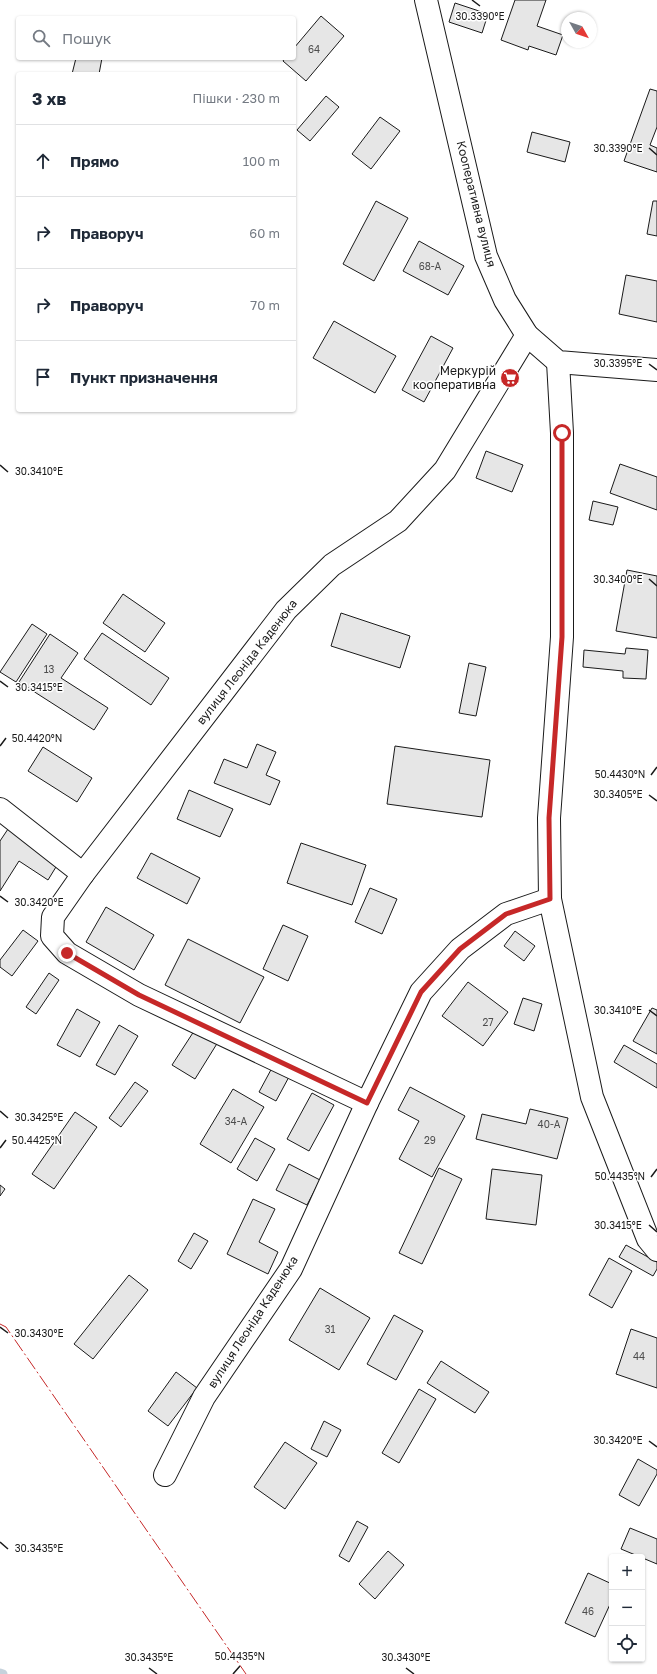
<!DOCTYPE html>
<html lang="uk">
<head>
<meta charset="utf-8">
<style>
  body { margin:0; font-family:"Golos Text",sans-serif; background:#f6f6f7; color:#1f2937 }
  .controls { position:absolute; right:12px; bottom:12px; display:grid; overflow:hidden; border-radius:4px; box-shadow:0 1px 3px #0004 }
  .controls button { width:36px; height:36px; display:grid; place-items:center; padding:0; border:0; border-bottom:1px solid #e0e1e3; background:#fff; color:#1f2937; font:20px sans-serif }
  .compass { position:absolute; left:561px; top:12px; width:36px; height:36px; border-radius:50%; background:#fff; box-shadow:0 1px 3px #0004; rotate:130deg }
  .stop { position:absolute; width:12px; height:12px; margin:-9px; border:3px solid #c62828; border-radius:50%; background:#fff }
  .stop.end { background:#c62828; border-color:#fff; box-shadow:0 1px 4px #0008 }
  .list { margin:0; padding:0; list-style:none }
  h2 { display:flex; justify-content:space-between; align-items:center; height:52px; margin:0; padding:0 16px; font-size:17px }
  h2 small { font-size:13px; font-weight:400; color:#747a83 }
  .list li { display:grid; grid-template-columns:26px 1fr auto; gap:12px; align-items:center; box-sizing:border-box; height:72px; padding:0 16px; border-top:1px solid #e0e1e3 }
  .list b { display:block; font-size:15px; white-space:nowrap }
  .list em { font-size:13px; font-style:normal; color:#747a83 }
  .icon { flex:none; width:22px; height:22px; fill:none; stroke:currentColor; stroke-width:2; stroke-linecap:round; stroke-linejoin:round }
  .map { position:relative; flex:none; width:657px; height:1674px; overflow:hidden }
  .search { position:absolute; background:#fff; box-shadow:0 1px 3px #0004; left:16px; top:16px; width:280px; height:44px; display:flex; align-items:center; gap:10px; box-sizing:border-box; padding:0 14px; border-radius:4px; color:#747a83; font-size:15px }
  .panel { position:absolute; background:#fff; box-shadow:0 1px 3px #0004; left:16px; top:72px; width:280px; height:340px; border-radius:4px }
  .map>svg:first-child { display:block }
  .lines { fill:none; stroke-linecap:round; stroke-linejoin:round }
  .stream { stroke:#c6d2dc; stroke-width:9 }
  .building { fill:#e6e6e6; stroke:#1a1a1a }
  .minor-casing { stroke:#1a1a1a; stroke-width:24 }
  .minor { stroke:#fff; stroke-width:22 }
  .power { stroke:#c62828; stroke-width:1; stroke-dasharray:14 3 2 3; stroke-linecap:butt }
  .route { stroke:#c62828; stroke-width:5 }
  .ticks { fill:none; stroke:#1a1a1a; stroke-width:1.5 }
  .labels { text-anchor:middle; stroke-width:3; stroke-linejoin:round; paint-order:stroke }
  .number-label { font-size:10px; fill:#4d4d4d }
  .street-label { font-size:12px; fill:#1a1a1a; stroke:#fff }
  .poi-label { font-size:12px; fill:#1a1a1a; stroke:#fff; text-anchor:end }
  .ticks-label { font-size:10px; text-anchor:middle; fill:#1a1a1a; stroke:#fff; stroke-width:3; stroke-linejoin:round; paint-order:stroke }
</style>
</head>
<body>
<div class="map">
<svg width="657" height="1674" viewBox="0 0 657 1674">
  <rect width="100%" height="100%" fill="#fff"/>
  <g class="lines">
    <polyline class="stream" points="0,1673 3,1674"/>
  </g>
  <g class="building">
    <polygon points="515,0 546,0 537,26 563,35 556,55 529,46 528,50 501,40"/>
    <polygon points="455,3 488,14 482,33 449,22"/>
    <polygon points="321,16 344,36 306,81 283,61 285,58 294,58 294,48"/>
    <polygon points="76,58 102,58 99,74 72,74"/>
    <polygon points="650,89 657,91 657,127 650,145 657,148 657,172 624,161"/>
    <polygon points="326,96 339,107 310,141 297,130"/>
    <polygon points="380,117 400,131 371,169 352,154"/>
    <polygon points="532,132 570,142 565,162 527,152"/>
    <polygon points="376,201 408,218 374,281 343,264"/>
    <polygon points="653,201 657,201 657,236 647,234"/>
    <polygon points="419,241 464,266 448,295 403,271"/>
    <polygon points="626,275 657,281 657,322 619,314"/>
    <polygon points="334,321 396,356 375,393 313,358"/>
    <polygon points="431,336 453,348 424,402 402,390"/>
    <polygon points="486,451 523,465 512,492 476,478"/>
    <polygon points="620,464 657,477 657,510 610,493"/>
    <polygon points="593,501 618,507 613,525 589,520"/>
    <polygon points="627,570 657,576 657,638 616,631"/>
    <polygon points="123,594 165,623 145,652 103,623"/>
    <polygon points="341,613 410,636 400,668 331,646"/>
    <polygon points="32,624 47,634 16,682 0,672"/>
    <polygon points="102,633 169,678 151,705 84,659"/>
    <polygon points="50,634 78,653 61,678 108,708 94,730 19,682"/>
    <polygon points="626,648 648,650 646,679 623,678 623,671 583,667 584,650 625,654"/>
    <polygon points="469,663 486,667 476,716 459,713"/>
    <polygon points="257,744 276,752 266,775 280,781 270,805 214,783 224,759 247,768"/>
    <polygon points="395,746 490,760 482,817 387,804"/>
    <polygon points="43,747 92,778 77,802 28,771"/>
    <polygon points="189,790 233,809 220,837 177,819"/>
    <polygon points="8,829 59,862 48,880 19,861 0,891 0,841"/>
    <polygon points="301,843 366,865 352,905 287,883"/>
    <polygon points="151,853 200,878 187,904 137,878"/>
    <polygon points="370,888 397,899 382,934 355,922"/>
    <polygon points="106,907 154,935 134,970 86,942"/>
    <polygon points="283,925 308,936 288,981 263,969"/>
    <polygon points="23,930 38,941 12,976 0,967 0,960"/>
    <polygon points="515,931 535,946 524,961 504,946"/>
    <polygon points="188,939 264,977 240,1023 165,985"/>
    <polygon points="49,973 59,980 36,1014 26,1007"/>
    <polygon points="468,982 508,1012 483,1046 442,1016"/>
    <polygon points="523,998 542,1004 534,1031 514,1024"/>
    <polygon points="652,1008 657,1010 657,1054 633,1041"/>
    <polygon points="77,1009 100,1022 80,1057 57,1045"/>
    <polygon points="119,1025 138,1036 115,1075 96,1065"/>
    <polygon points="196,1028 218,1042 195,1079 172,1065"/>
    <polygon points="624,1045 657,1064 657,1088 614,1062"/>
    <polygon points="273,1066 290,1075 276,1101 259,1092"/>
    <polygon points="135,1082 148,1091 121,1127 109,1118"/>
    <polygon points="410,1087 465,1116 432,1177 399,1159 419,1121 398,1110"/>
    <polygon points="233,1089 264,1107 231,1163 200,1144"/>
    <polygon points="312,1093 334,1105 309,1151 287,1139"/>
    <polygon points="530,1109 568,1118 557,1159 476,1139 482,1114 526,1124"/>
    <polygon points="75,1112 97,1127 54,1189 32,1174"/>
    <polygon points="255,1138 275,1149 257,1181 237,1169"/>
    <polygon points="289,1164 320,1180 307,1205 276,1190"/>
    <polygon points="439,1168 462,1179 422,1264 399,1253"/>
    <polygon points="492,1169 542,1175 536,1225 486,1219"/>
    <polygon points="0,1185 5,1189 0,1196"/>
    <polygon points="253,1199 275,1209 259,1242 278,1252 268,1274 227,1254"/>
    <polygon points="194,1233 208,1241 191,1269 178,1261"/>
    <polygon points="626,1245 657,1262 657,1269 653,1276 619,1257"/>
    <polygon points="609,1258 632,1271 612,1308 589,1295"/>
    <polygon points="129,1275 148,1290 93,1359 74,1344"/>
    <polygon points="320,1288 370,1318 339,1370 289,1340"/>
    <polygon points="394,1315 423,1331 396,1380 367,1364"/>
    <polygon points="631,1329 657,1338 657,1388 616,1374"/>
    <polygon points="441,1361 489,1392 475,1413 427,1383"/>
    <polygon points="176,1372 197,1388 168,1426 148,1411"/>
    <polygon points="419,1389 436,1399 399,1463 382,1453"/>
    <polygon points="324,1421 341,1430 327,1457 311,1449"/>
    <polygon points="285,1442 317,1463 285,1509 254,1487"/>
    <polygon points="638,1459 657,1470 657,1474 639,1506 619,1495"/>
    <polygon points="357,1521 368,1527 349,1562 339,1556"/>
    <polygon points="630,1528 657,1539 657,1564 621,1549"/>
    <polygon points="388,1551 404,1565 375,1599 359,1584"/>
    <polygon points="588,1573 612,1584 612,1600 595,1637 565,1623"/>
  </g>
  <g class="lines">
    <g class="minor-casing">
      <g id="minor">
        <polyline points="426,0 486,256 505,300 527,335 558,362 657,370"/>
        <polyline points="558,362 562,433 562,637 549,818 550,899 592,1097 648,1239 657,1250"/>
        <polyline points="0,809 83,874 286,610 332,565 398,521 445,470 527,335"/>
        <polyline points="83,874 53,917 52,936 67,953 139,995 367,1103"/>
        <polyline points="165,1475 204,1397 291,1269 367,1103 421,992 460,949 506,914 550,899"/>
      </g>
    </g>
    <use href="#minor" class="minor"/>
    <polyline class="power" points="0,1324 6,1327 246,1674"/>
  </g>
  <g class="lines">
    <polyline class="route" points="67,953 139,995 367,1103 421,992 460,949 506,914 550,899 549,818 562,637 562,433"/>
  </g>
  <path class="ticks" d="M472 0 480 6M649 148 657 155M649 364 657 370M0 465 8 472M649 579 657 586M0 681 8 687M0 746 6 738M651 775 657 767M649 795 657 801M0 896 8 902M649 1010 657 1016M0 1111 8 1118M0 1148 6 1140M651 1177 657 1169M649 1225 657 1232M0 1327 8 1333M649 1441 657 1447M0 1542 8 1549M149 1668 157 1674M406 1668 414 1674M233 1674 240 1666"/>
  <defs>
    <g id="supermarket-disc" transform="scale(1)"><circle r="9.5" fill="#c62828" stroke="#fff"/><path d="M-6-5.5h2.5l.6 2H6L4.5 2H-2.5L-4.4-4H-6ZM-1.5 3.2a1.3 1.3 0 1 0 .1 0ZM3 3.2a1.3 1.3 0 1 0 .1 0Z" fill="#fff"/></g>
  </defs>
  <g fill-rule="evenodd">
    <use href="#supermarket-disc" x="510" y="378"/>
  </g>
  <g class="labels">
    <g class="number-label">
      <text x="314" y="53">64</text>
      <text x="430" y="270">68-А</text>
      <text x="49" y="673">13</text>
      <text x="488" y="1026">27</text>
      <text x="236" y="1125">34-А</text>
      <text x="549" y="1128">40-А</text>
      <text x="430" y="1144">29</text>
      <text x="330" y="1333">31</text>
      <text x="639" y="1360">44</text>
      <text x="588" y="1615">46</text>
    </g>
    <g class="street-label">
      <text transform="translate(476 204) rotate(76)" y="4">Кооперативна вулиця</text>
      <text transform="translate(247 662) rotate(-52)" y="4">вулиця Леоніда Каденюка</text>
      <text transform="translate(253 1322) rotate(-57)" y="4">вулиця Леоніда Каденюка</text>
    </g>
    <g class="poi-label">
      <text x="496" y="375">Меркурій<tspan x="496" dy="14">кооперативна</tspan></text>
    </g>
  </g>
  <g class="ticks-label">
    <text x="480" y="20">30.3390°E</text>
    <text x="618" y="152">30.3390°E</text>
    <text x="618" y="367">30.3395°E</text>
    <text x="39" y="475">30.3410°E</text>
    <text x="618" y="583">30.3400°E</text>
    <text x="39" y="691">30.3415°E</text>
    <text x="37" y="742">50.4420°N</text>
    <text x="620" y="778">50.4430°N</text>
    <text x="618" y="798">30.3405°E</text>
    <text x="39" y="906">30.3420°E</text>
    <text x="618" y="1014">30.3410°E</text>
    <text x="39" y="1121">30.3425°E</text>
    <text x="37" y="1144">50.4425°N</text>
    <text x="620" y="1180">50.4435°N</text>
    <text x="618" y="1229">30.3415°E</text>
    <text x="39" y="1337">30.3430°E</text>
    <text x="618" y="1444">30.3420°E</text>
    <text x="39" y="1552">30.3435°E</text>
    <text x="240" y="1660">50.4435°N</text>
    <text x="149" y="1661">30.3435°E</text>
    <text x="406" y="1661">30.3430°E</text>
  </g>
</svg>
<div class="controls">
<button>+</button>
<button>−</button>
<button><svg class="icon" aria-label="locate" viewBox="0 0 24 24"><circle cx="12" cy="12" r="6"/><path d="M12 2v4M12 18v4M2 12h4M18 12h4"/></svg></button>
</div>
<svg class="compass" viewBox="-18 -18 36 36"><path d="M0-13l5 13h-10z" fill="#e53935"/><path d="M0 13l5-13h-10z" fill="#747a83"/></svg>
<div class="stop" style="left:562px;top:433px"></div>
<div class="stop end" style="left:67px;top:953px"></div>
<div class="search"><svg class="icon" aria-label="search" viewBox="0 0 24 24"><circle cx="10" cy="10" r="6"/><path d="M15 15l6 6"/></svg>Пошук</div>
<section class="panel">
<h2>3 хв<small>Пішки · 230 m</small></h2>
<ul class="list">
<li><svg class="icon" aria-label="ahead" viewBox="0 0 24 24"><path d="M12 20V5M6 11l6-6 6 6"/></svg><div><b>Прямо</b></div><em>100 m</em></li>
<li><svg class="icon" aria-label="right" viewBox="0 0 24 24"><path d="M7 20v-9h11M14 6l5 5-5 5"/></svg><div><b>Праворуч</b></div><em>60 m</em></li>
<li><svg class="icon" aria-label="right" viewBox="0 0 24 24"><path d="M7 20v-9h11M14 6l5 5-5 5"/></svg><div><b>Праворуч</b></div><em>70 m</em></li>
<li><svg class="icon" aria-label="arrive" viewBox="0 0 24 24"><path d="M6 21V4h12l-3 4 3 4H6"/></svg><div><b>Пункт призначення</b></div></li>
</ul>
</section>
</div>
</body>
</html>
